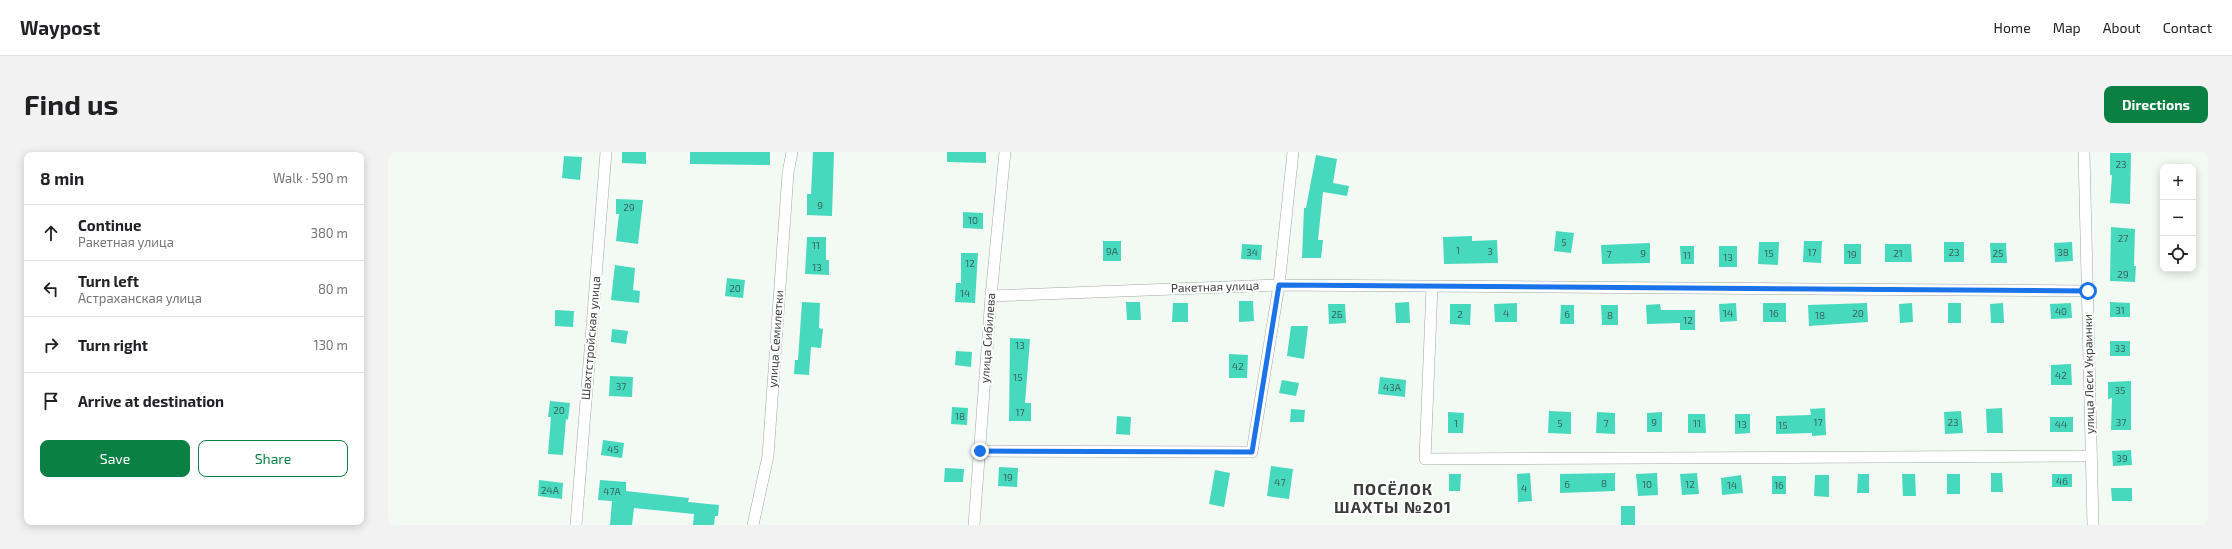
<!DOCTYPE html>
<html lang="en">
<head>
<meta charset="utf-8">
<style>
  body { margin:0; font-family:"Exo 2",sans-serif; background:#f2f2f2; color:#202124 }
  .controls { position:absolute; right:12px; top:12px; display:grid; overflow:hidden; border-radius:8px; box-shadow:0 2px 10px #0003 }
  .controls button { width:36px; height:36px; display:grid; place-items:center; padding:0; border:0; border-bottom:1px solid #e0e0e0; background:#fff; color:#202124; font:20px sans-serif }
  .stop { position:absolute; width:12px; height:12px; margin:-9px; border:3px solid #1a73e8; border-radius:50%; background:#fff }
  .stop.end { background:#1a73e8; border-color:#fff; box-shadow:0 1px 4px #0008 }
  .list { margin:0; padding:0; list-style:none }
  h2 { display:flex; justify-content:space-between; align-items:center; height:52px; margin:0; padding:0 16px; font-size:17px }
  h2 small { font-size:13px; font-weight:400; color:#757577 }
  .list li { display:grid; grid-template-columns:26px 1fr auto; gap:12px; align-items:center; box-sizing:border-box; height:56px; padding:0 16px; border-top:1px solid #e0e0e0 }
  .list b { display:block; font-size:15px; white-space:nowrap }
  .list p { margin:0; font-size:13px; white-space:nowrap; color:#757577 }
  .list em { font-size:13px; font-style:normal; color:#757577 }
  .actions { display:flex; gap:8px; padding:12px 16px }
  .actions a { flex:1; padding:9px 0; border:1px solid #0b8043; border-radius:8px; text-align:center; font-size:14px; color:#0b8043 }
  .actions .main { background:#0b8043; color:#fff }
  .icon { flex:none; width:22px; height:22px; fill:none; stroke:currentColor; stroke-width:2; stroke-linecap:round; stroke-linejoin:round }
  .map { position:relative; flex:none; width:1820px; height:373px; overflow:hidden; border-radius:8px }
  header { display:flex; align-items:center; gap:24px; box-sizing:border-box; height:56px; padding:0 20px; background:#fff; border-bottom:1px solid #e0e0e0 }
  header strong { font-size:19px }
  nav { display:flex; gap:22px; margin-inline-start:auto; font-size:14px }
  .intro { display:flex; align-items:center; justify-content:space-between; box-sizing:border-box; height:96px; padding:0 24px }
  h1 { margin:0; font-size:28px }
  .button { padding:10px 18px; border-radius:8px; background:#0b8043; color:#fff; font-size:14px; font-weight:700 }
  main { display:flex; gap:24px; padding:0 24px }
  aside { flex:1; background:#fff; border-radius:8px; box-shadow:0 2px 10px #0003 }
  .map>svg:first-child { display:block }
  .building { fill:#46d9be }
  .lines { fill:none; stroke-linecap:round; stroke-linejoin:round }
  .minor-casing { stroke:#a1a8a3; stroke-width:12 }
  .minor { stroke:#fff; stroke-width:11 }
  .route { stroke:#1a73e8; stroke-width:5 }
  .labels { text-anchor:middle; stroke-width:4; stroke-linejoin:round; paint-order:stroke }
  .number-label { font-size:10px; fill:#3d635b }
  .street-label { font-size:12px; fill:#3a3c3a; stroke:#fff }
  .district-label { font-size:16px; font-weight:bold; letter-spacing:1px; fill:#3a3c3a; stroke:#fff }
</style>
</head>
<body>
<header>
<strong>Waypost</strong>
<nav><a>Home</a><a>Map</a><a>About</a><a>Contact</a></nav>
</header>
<div class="intro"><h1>Find us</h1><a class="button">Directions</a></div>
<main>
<aside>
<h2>8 min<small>Walk · 590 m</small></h2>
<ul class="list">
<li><svg class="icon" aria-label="ahead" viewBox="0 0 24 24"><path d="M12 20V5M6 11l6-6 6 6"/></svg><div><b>Continue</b><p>Ракетная улица</p></div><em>380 m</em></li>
<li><svg class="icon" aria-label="left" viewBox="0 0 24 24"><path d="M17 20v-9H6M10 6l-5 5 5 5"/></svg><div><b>Turn left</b><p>Астраханская улица</p></div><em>80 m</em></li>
<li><svg class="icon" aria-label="right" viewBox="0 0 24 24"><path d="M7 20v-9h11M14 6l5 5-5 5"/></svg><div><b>Turn right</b></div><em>130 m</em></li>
<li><svg class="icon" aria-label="arrive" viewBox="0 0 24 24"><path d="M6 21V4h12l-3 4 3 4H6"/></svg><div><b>Arrive at destination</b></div></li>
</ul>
<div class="actions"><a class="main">Save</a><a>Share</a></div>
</aside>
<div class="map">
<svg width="1820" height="373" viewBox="0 0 1820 373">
  <rect width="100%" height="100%" fill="#f3faf4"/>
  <g class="building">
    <polygon points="234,0 258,0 258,12 234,11"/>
    <polygon points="302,0 382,0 382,13 302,12"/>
    <polygon points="425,0 446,0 444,64 419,63 419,42 423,42"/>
    <polygon points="559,0 598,0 598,11 559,10"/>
    <polygon points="1722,1 1743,1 1742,52 1722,51 1724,23 1722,23"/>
    <polygon points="928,3 949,7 945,31 961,34 959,44 935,40 930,88 935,88 933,106 914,106 916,56 918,56"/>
    <polygon points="176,4 194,5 192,28 174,26"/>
    <polygon points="228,47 255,48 250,92 228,89 231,62 228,62"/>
    <polygon points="575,60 595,61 595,77 575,76"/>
    <polygon points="1723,75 1747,77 1746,114 1748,114 1747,130 1722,129"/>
    <polygon points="1168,79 1186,81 1183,101 1166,99"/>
    <polygon points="1084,84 1084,89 1109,88 1110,111 1056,112 1055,85"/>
    <polygon points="419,85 438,85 438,108 441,108 441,123 417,122"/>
    <rect x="715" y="89" width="18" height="20"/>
    <polygon points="1416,89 1434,89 1433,111 1415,110"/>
    <polygon points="1371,90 1391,90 1390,113 1370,112"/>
    <rect x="1556" y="90" width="20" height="20"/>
    <polygon points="1684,90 1685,109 1667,110 1666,91"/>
    <polygon points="1262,91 1262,111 1214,112 1213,93"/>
    <polygon points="1602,91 1618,91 1619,111 1603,111"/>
    <polygon points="854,92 874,93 873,108 853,107"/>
    <rect x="1456" y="92" width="17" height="20"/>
    <polygon points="1497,92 1523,92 1524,110 1497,110"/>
    <polygon points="1292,94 1306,94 1306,112 1293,112"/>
    <rect x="1331" y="94" width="18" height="21"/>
    <polygon points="573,101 590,101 587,151 567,150 568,131 573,131"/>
    <polygon points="227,113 247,116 245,138 252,139 251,151 223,148"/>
    <polygon points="339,126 357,128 355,146 337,144"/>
    <polygon points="851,149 865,149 866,169 851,170"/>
    <polygon points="414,150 432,151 431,176 435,177 433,196 423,195 421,223 406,222 407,208 410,208"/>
    <polygon points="738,150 752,150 753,168 739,168"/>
    <polygon points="1021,150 1022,171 1008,171 1007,151"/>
    <polygon points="1722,150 1742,151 1742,165 1722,165"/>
    <polygon points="785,151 800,151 800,170 784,170"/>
    <polygon points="1129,151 1129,170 1107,170 1106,152"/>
    <polygon points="1348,151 1349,169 1332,170 1331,152"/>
    <rect x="1375" y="151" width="23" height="19"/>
    <polygon points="1479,151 1480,170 1421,174 1420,153"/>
    <polygon points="1524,151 1525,170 1512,171 1511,152"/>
    <rect x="1560" y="151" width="13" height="20"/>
    <polygon points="1615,151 1616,171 1603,171 1602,152"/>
    <polygon points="1683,151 1684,166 1663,167 1662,152"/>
    <polygon points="940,152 957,152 958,171 941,172"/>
    <polygon points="1062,152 1083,152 1082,173 1062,172"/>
    <polygon points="1272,152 1273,158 1307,158 1307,178 1292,178 1292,171 1259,172 1258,153"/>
    <polygon points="1173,153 1186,153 1186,172 1172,172"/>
    <polygon points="1213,153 1230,153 1230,173 1214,173"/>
    <polygon points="167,158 186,159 185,175 167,174"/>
    <polygon points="903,174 920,174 916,207 899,204"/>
    <polygon points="224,177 240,179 238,192 223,190"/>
    <polygon points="622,186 642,187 637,251 643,251 643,269 621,269"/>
    <rect x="1722" y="189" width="20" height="15"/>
    <polygon points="568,199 584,200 583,215 567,213"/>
    <polygon points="841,202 860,203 859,226 841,226"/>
    <polygon points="1683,212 1684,233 1663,233 1663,213"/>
    <polygon points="222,224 245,225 244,245 221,244"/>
    <polygon points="992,225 1018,228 1017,245 990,242"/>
    <polygon points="894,228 911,231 908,244 891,241"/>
    <polygon points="1743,229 1743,278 1723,278 1724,246 1720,247 1720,230"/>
    <polygon points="162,249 182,251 180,268 178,267 175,303 160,302 163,265 160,265"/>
    <polygon points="564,255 580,256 579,273 563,272"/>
    <polygon points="1437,256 1438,283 1424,284 1424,281 1388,282 1388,264 1423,263 1422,257"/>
    <polygon points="1614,256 1615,281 1599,281 1598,257"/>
    <polygon points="903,257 917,258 916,270 902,270"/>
    <polygon points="1161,259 1183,260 1183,282 1160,281"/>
    <polygon points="1573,259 1575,281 1557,282 1556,260"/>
    <polygon points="1060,260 1076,261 1075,281 1060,281"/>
    <polygon points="1209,260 1227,261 1227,282 1208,281"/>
    <polygon points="1274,260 1274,280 1259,280 1259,261"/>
    <polygon points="1300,262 1317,262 1318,281 1300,281"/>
    <polygon points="1347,262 1362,262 1362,281 1347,282"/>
    <polygon points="729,264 743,265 742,283 728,282"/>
    <rect x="1662" y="265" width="23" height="15"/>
    <polygon points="215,288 236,291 234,306 213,303"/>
    <polygon points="1743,298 1744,313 1725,314 1724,299"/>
    <polygon points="883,314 905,317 901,347 879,344"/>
    <polygon points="611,315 630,316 629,335 610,334"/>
    <polygon points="557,316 576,317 575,330 556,330"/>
    <polygon points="827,318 842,321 836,355 821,352"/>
    <polygon points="1142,321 1144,349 1130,350 1129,322"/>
    <polygon points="1227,321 1227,339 1172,341 1172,322"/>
    <polygon points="1269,321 1270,343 1250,344 1248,322"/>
    <polygon points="1309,321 1311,342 1294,343 1292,322"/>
    <polygon points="1603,321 1614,321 1615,340 1603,340"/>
    <polygon points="1061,322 1073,322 1072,339 1061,339"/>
    <polygon points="1470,322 1481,322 1481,341 1469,341"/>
    <polygon points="1514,322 1527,322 1528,344 1515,344"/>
    <rect x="1559" y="322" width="13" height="20"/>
    <rect x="1664" y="322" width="20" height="13"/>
    <polygon points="1353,323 1355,341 1334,343 1333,326"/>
    <polygon points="1427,323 1441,323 1441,345 1426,344"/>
    <rect x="1384" y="324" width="14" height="18"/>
    <polygon points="151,328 175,331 174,347 150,344"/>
    <polygon points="212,328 238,330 238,339 301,346 300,350 331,353 330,364 327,364 326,373 305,373 306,362 246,356 244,373 222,373 224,349 210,348"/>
    <polygon points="1723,336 1744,336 1744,349 1724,349"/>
    <rect x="1233" y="354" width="14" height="19"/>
  </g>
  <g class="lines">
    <g class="minor-casing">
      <g id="minor">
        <polyline points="1696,0 1705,373"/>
        <polyline points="1044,135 1037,307 1703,304"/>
        <polyline points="603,144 891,133 1700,139"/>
        <polyline points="592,299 864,300 891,133 905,0"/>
        <polyline points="188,373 218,0"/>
        <polyline points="365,373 380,304 400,21 404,0"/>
        <polyline points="586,373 603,144 617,0"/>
      </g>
    </g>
    <use href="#minor" class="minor"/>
  </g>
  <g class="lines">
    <polyline class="route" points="592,299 864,300 891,133 1700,139"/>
  </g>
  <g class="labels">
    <g class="number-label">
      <text x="1733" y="16">23</text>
      <text x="432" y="57">9</text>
      <text x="241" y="59">29</text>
      <text x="585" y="72">10</text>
      <text x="1735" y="90">27</text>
      <text x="1176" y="94">5</text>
      <text x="428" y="97">11</text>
      <text x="1070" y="102">1</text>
      <text x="724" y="103">9А</text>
      <text x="1102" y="103">3</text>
      <text x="864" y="104">34</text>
      <text x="1424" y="104">17</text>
      <text x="1566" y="104">23</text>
      <text x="1675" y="104">38</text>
      <text x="1255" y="105">9</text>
      <text x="1381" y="105">15</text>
      <text x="1510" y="105">21</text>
      <text x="1610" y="105">25</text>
      <text x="1221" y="106">7</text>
      <text x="1464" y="106">19</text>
      <text x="1299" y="107">11</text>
      <text x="1340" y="109">13</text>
      <text x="582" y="115">12</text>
      <text x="429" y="119">13</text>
      <text x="1735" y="126">29</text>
      <text x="347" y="140">20</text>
      <text x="577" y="145">14</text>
      <text x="1732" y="162">31</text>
      <text x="1673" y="163">40</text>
      <text x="1118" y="165">4</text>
      <text x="1340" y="165">14</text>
      <text x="1386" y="165">16</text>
      <text x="1470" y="165">20</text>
      <text x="949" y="166">2Б</text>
      <text x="1072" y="166">2</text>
      <text x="1179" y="166">6</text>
      <text x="1222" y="167">8</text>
      <text x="1432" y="167">18</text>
      <text x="1300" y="172">12</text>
      <text x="632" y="197">13</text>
      <text x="1732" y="200">33</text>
      <text x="850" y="218">42</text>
      <text x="1673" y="227">42</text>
      <text x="630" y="229">15</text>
      <text x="233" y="238">37</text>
      <text x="1004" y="239">43А</text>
      <text x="1732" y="242">35</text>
      <text x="171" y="262">20</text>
      <text x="632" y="264">17</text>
      <text x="572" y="268">18</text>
      <text x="1266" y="274">9</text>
      <text x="1430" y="274">17</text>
      <text x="1565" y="274">23</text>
      <text x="1733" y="274">37</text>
      <text x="1068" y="275">1</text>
      <text x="1172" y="275">5</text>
      <text x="1218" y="275">7</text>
      <text x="1309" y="275">11</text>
      <text x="1354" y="276">13</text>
      <text x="1673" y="276">44</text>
      <text x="1395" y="277">15</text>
      <text x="225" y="301">45</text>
      <text x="1734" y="310">39</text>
      <text x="620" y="329">19</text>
      <text x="1674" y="333">46</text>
      <text x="892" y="334">47</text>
      <text x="1216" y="335">8</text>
      <text x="1179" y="336">6</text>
      <text x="1259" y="336">10</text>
      <text x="1302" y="336">12</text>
      <text x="1344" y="337">14</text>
      <text x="1391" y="337">16</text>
      <text x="1136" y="340">4</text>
      <text x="162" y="342">24А</text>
      <text x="224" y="343">47А</text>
    </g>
    <g class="street-label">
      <text transform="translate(827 135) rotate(-2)" y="4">Ракетная улица</text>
      <text transform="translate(203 186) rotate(-85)" y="4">Шахтстройская улица</text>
      <text transform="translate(600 186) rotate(-86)" y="4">улица Сибилева</text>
      <text transform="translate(388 187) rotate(-86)" y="4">улица Семилетки</text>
      <text transform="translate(1701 222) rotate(-91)" y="4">улица Леси Украинки</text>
    </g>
    <g class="district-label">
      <text x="1005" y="343">ПОСЁЛОК<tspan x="1005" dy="18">ШАХТЫ №201</tspan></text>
    </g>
  </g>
</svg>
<div class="controls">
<button>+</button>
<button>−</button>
<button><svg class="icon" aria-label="locate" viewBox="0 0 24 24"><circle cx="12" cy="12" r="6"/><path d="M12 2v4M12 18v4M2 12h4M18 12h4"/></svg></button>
</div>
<div class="stop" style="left:1700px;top:139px"></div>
<div class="stop end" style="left:592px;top:299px"></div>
</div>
</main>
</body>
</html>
